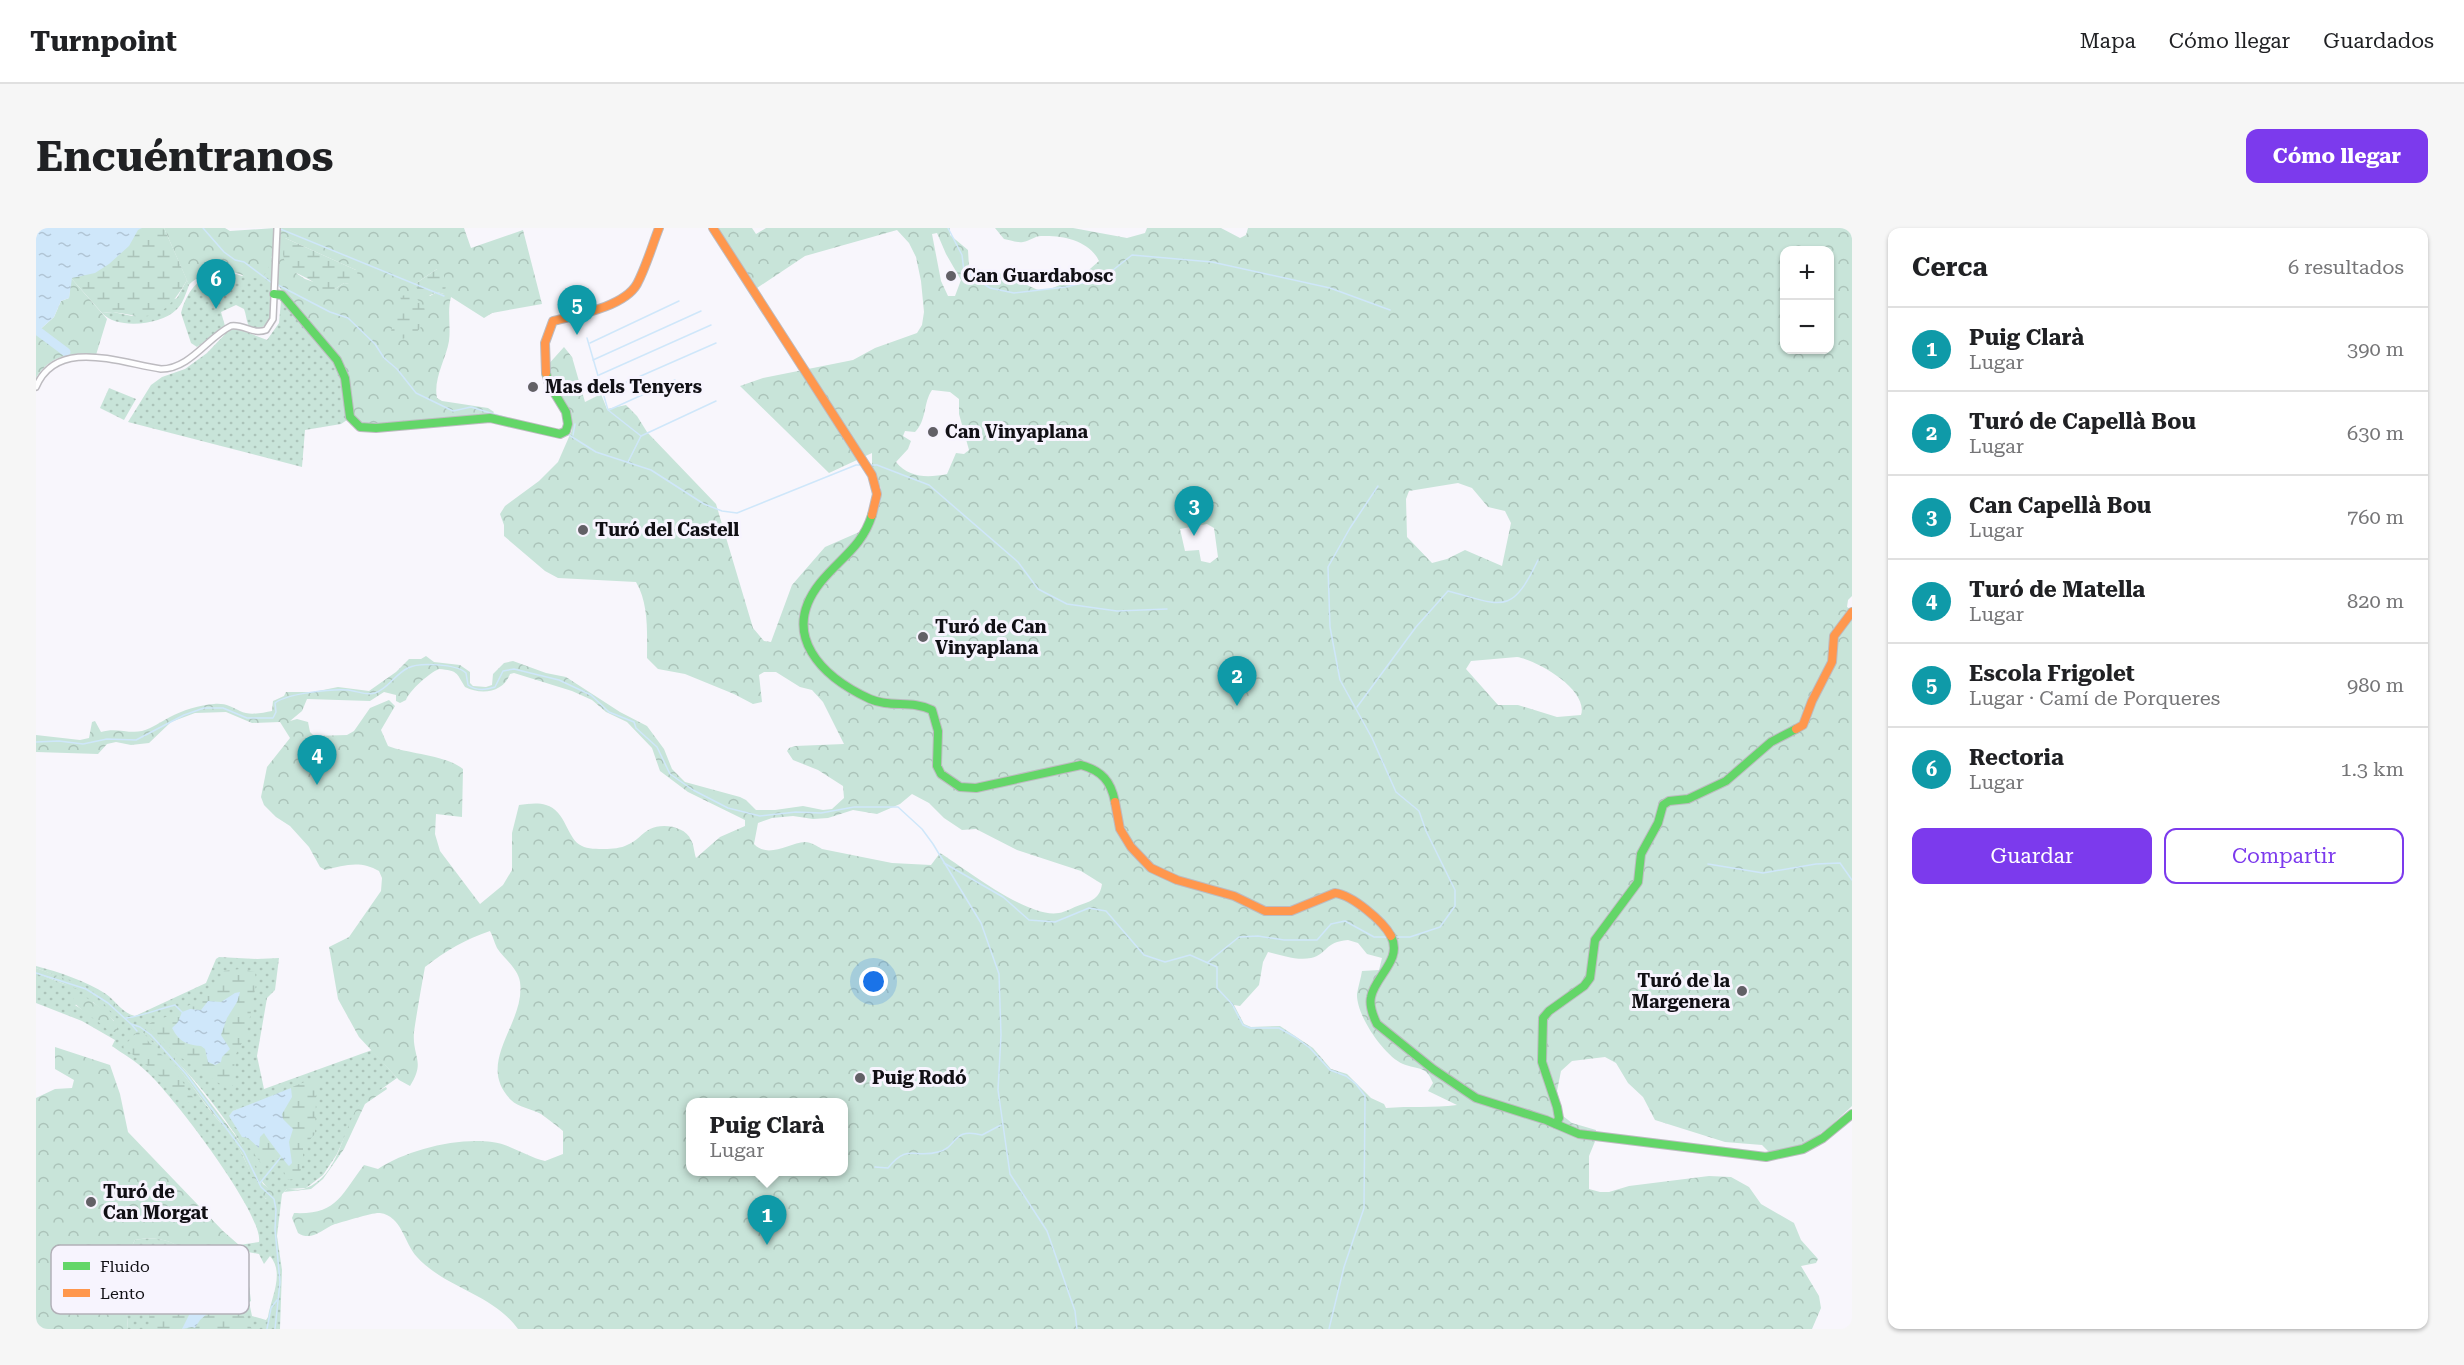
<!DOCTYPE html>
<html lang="es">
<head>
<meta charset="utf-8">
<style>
  body { margin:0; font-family:"Roboto Serif",serif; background:#f6f6f6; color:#202124 }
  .controls { position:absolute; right:18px; top:18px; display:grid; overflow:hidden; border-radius:12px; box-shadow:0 2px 4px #0004 }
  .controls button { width:54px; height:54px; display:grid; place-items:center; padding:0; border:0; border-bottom:2px solid #e0e0e0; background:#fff; color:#202124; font:30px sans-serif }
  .you { position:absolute; left:838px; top:754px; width:21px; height:21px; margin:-15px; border:4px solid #fff; border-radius:50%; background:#1a73e8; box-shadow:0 0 0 9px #1a73e833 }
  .badge { display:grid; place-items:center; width:39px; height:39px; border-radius:50%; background:#7c3aed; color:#fff; font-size:20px; font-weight:700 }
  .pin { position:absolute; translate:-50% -50px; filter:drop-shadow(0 2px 3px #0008) }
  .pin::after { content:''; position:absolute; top:32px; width:21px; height:18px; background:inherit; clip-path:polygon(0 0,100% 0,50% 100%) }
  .popup { position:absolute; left:650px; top:870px; width:162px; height:78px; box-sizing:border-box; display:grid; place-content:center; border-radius:12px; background:#fff; filter:drop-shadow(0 2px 4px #0005); font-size:20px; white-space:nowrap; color:#757577 }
  .popup b { font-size:22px; color:#202124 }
  .popup::after { content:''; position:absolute; left:50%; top:100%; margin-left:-12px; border:12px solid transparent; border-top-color:#fff }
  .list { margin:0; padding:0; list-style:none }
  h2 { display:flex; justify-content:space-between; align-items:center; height:78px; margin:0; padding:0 24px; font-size:26px }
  h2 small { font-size:20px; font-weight:400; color:#757577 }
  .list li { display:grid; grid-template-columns:39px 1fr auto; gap:18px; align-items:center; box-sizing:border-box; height:84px; padding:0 24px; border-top:2px solid #e0e0e0 }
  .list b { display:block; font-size:22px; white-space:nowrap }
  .list p { margin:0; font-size:20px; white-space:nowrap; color:#757577 }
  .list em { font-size:20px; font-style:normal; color:#757577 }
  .actions { display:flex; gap:12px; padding:18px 24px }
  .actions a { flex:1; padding:14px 0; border:2px solid #7c3aed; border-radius:12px; text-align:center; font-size:21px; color:#7c3aed }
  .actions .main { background:#7c3aed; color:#fff }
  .map { position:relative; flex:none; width:1816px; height:1101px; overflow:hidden; border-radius:12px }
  header { display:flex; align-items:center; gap:36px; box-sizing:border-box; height:84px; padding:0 30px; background:#fff; border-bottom:2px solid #e0e0e0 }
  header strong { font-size:28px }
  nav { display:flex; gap:33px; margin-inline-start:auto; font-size:21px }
  .intro { display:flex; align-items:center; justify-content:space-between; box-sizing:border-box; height:144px; padding:0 36px }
  h1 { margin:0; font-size:42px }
  .button { padding:15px 27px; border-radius:12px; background:#7c3aed; color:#fff; font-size:21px; font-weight:700 }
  main { display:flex; gap:36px; padding:0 36px }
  aside { flex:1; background:#fff; border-radius:12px; box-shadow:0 2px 4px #0004 }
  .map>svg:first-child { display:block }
  .grass { fill:url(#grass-dots); fill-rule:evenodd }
  .forest { fill:url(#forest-crowns); fill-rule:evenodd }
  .wetland { fill:url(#wetland-marsh) }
  .water { fill:url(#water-ripples) }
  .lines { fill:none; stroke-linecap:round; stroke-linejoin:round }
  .stream { stroke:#cfe7fa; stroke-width:1.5 }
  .river { stroke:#cfe7fa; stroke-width:9 }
  .street-casing { stroke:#bdbbc0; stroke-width:8 }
  .fast-casing { stroke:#bdbbc0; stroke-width:10 }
  .slow-casing { stroke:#bdbbc0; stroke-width:10 }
  .street { stroke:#fefeff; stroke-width:5 }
  .fast { stroke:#63d668; stroke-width:8 }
  .slow { stroke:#ff974d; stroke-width:8 }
  .poi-dot { fill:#626066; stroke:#f7f4fe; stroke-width:2 }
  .labels { text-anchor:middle; stroke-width:6; stroke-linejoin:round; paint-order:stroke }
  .poi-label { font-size:18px; font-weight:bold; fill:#111015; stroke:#f7f4fe; text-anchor:start }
  .key { fill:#f7f4fe; stroke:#b2b0b8; stroke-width:1.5 }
  .key-label { font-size:16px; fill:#111015 }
</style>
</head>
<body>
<header>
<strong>Turnpoint</strong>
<nav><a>Mapa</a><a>Cómo llegar</a><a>Guardados</a></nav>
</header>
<div class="intro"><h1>Encuéntranos</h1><a class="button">Cómo llegar</a></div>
<main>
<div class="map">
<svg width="1816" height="1101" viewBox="0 0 1816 1101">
  <defs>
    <pattern id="grass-dots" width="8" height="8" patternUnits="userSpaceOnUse" patternTransform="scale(1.5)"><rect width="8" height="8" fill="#c8e4d9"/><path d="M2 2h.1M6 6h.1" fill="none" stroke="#abc3b9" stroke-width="1.8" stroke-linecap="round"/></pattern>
    <pattern id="forest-crowns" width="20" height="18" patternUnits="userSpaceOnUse" patternTransform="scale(1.5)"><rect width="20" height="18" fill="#c8e4d9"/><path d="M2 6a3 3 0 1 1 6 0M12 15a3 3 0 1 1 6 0" fill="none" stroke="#abc3b9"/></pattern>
    <pattern id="wetland-marsh" width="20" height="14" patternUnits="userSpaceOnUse" patternTransform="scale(1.5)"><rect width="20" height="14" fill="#c8e4d9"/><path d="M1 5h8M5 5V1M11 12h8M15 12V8" fill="none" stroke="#abc3b9"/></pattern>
    <pattern id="water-ripples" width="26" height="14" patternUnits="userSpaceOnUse" patternTransform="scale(1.5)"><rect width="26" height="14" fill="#cfe7fa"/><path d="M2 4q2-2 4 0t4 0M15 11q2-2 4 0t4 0" fill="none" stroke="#b1c5d5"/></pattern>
  </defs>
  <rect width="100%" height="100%" fill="#f8f6fc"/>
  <g class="grass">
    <path d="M237 29 235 89C231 97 217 109 212 96 210 91 210 86 208 81L200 77 185 84 189 98 161 119 155 115 145 85C153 54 175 37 206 48Z"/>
    <path d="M151 52 153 57C150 65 147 76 140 82 125 97 81 102 66 85L77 84 96 88 141 70Z"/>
    <polygon points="245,73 299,135 308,161 311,192 305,196 269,202 266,239 92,194 115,157 126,149 149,141 171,125 194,101 198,99 231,112 243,95"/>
    <polygon points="73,160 100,171 88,192 64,180"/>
    <path d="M183 729 221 731 243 730 239 762 231 770 221 828 228 861 336 822 361 850 323 877 301 926 287 947 270 960 251 961 246 966 241 1008 246 1042 244 1101H92C90 1078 87 1032 99 1012 144 1004 146 1030 181 1038L192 1032 186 1048 213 1074 216 1088 230 1092 232 1089C235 1070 249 1045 234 1028L228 1036 223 1026 212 1024 199 1027 203 1017 223 1014C228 986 134 864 110 843 100 833 87 826 76 818L79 812 46 793 0 775V745L28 756 51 760 0 740V738C23 744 50 753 70 766 80 773 86 785 99 788L170 755 180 731ZM57 774 78 793 67 795 39 777ZM102 801C141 827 172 867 199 906 213 927 219 952 240 967L230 971C219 957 214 942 206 926 199 910 184 895 173 881 152 853 132 821 102 801ZM255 861 206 909 193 888 197 883Z"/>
  </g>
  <g class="forest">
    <path d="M128 0H189L194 3 239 0C234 92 204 25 168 46 162 50 157 52 153 57Z"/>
    <path d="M244 0H428L435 20 487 2 506 76 456 85 448 90 415 69C411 83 415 98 413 113 410 131 397 151 401 170L406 173 452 180 458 184 455 188 340 198 325 197 316 189 311 149 241 56ZM249 10 320 42 315 56 308 55 299 61 269 51 260 45ZM401 41 408 66 401 64 394 68 379 56Z"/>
    <path d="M682 0H716L720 6 730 0H914V7L932 22 933 39 967 46 1002 62 1014 61 1046 48 1063 33C1053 12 1026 7 1005 8 999 8 993 13 987 14 981 15 974 12 968 11L959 0H1037L1091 10 1109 5 1111 0H1185L1204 10 1210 7 1212 0H1816V368L1812 372 1811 379 1816 382V878C1791 901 1768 925 1732 923L1726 917 1689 914 1619 892 1607 869 1592 855 1580 835 1569 829 1536 833 1525 843 1521 863 1527 888 1536 895 1560 902V911L1553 928V961L1564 964H1573L1593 958 1673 948 1695 949 1713 959 1725 976 1758 995 1765 1012 1782 1031 1780 1035 1765 1038 1783 1068 1785 1080 1776 1101H482C457 1066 409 1060 381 1029 368 1015 366 988 344 985 337 984 307 994 299 996 286 1001 276 1014 262 1005L256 990 258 985C301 987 305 967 328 937L342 941C370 922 422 909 456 914 474 916 491 929 509 933L527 926V903C520 897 512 891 505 886 496 881 482 879 475 872 438 834 490 796 484 754 482 740 468 731 461 720 458 714 457 708 454 703 430 711 409 723 389 739 385 761 381 783 378 804 376 829 390 833 374 858L363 852 323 809 302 771 293 719 313 709 345 663 346 650 343 643C325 632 308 637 289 642L284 639 273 619 254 598 240 589 228 577 225 569 231 539 254 510 244 494 216 495 190 484 159 485 135 494 113 515 95 517 80 514 71 516 62 526 0 524V507L44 512 53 510 56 494 59 493 65 504C80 499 92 506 106 503 117 500 124 494 134 489 147 482 164 477 178 476 190 475 195 479 204 483 213 488 226 485 236 483L237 473 248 468 250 464H277L302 459 333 463 360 444 373 431H385L390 428 398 434 424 437 434 444V455L437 458 450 459 456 457 457 446 468 435 477 433 510 445 530 449 584 484 611 498 628 521 636 541 649 554 704 569 710 572 720 582H739L767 578 787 582 796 581 808 570 807 558 782 542 757 532 751 523 753 520 759 518 808 516 787 474 776 462 764 459 740 444H728L723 447 726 474 717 476 698 466 649 446 622 441 611 430C611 405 613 376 600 354L522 350 509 343 468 308V297L464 286 469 278 503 253 522 234 536 202V190L515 155 510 139 528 119 536 129 549 174 565 166 571 181 590 177 601 188 611 204 680 276 717 400 728 413 735 414 756 357 789 319 837 298 845 271V260L836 243V225L793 245 704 158 727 150 817 132 839 120 881 105 886 97 888 84 885 53 880 29 873 15 861 2 769 28 721 60ZM901 5 910 26 925 52 919 68H912L905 53 896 6ZM1748 22H1794V122H1748ZM896 162 914 164 923 171V186L933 222 928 226 920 225 911 246C892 250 873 250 860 234L872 221 875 213 867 208 869 203 879 204C891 192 887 175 896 162ZM1422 255 1436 260 1452 279 1469 283 1475 295 1466 338 1429 322 1411 331 1396 335 1371 309 1370 271 1373 263ZM1171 296 1178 300 1182 329 1174 335 1165 333 1163 322 1149 323 1144 301ZM1481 429C1501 432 1553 462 1545 487L1521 489 1482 477H1462L1430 441 1435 433ZM403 441C422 443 420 444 429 459 445 467 467 465 474 446L478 445 536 463 556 472 570 484 591 494 616 520 624 543 652 564 709 592V598L684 609 660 630C658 624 658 617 655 612 649 598 626 595 614 601 606 605 600 614 591 617 586 620 575 621 569 621 562 621 551 621 546 618 531 612 530 582 510 577 501 574 492 576 483 577L476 605V642L467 657 444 676 404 623 399 606 400 586 426 589 427 541C410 527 373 526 352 518L345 502 359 478 353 472 334 480 318 503 311 507 278 508 274 504 272 494 261 491 254 493 266 483 271 471 334 473 348 464 360 467V473L364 475 370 472C373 463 393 445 403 441ZM876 566 893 575 908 590 926 602 940 601 981 622 1045 643 1066 656C1064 670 1056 673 1044 677 1037 679 1030 684 1023 685 992 691 930 641 904 625L895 637 856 635 786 621C781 618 775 614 769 614 753 615 732 631 718 616L722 595 736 590 757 588 777 591 792 590 817 582 841 586 864 576ZM1312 712 1322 715 1331 726 1346 730 1343 742 1326 743C1325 750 1322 759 1321 766 1320 787 1348 828 1367 836 1382 842 1390 837 1397 855L1392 863 1421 877C1397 880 1374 878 1350 880L1348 876 1335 870 1311 846 1295 841 1277 820 1244 798 1215 799 1208 796 1198 777 1204 778 1223 757 1227 734 1232 724C1245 727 1261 733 1275 730 1292 726 1288 714 1312 712ZM654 874H807V944H654Z"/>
    <path d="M35 50 71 91 60 127C36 123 13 128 0 150V105L18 89 25 73 33 70Z"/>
    <polygon points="0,740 48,758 51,762 46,763 0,745"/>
    <path d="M58 764C70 767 90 782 91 794 83 789 70 783 66 771L57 768 56 765Z"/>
    <path d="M44 766C58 774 72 784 81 798V804H74C63 792 44 784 37 772L39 767Z"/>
    <path d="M104 796 136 827 153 847 199 907 217 934 227 956 242 967 239 975C218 969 215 941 205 924 196 908 183 894 172 879 151 852 131 821 102 801Z"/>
    <path d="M19 819 74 837 84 866 92 904 187 1003 203 1017 198 1028 181 1038C146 1030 143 1004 99 1012 87 1031 90 1078 92 1101H0V870L19 861 36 860 38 852 19 841Z"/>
    <path d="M350 859 351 861 329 876 308 921 287 951 275 961 248 964 251 961C257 961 264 963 270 960 303 948 306 903 322 878 328 869 340 864 350 859Z"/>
    <path d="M187 1045H193L212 1050 215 1073 212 1075C197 1073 193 1066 185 1054Z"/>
  </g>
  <g class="wetland">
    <path d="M97 0H128L151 52C138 75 124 93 95 87 85 85 76 83 66 85L35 50Z"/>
    <path d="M249 10 320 42 322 47 318 57 308 55 299 61H285C278 52 261 45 250 41L247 26Z"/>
    <polygon points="401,41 407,43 410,58 408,66 401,64 388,70 384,67 379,56"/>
    <path d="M377 66 390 82C389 102 374 115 353 110L359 90 367 80 364 68Z"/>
    <path d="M204 741 219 744 220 756 213 794 209 809 199 828 197 857 193 862 141 827 113 799V796C121 790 132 790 139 785 152 777 166 772 178 759 182 754 184 748 188 743Z"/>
    <polygon points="102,803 134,835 160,874 158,877 149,873 118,843 87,819"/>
    <polygon points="285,850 280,870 279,906 267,919 267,935 262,950 252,952 241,930 229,936 225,935 198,899 193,888 197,883 276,851"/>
    <path d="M152 1039 176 1047 186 1048 185 1054 196 1069 203 1073 201 1078 216 1101H113C114 1069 113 1041 152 1039Z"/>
  </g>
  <g class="water">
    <polygon points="0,0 106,0 102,2 93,18 73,36 59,45 36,50 33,70 25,73 18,89 0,105"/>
    <path d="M204 764 201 774 191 790 185 807 194 821 186 829 185 834 179 837 172 834 169 821 165 818C150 817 143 813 136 800L142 794 146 784 154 781 165 782 172 773 185 774 199 765Z"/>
    <path d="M255 860 256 869 246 886 247 891 257 901 253 914 256 935 253 938C251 936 229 908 228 905L224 909 223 920 212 910 206 909 193 888 197 883Z"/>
    <polygon points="162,1068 168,1080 174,1081 173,1084 164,1092 159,1100 156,1099 146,1101 156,1081 157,1072"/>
  </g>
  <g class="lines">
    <g class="stream">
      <polyline points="167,0 188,24 199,32 208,34 236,55"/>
      <polyline points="242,0 408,68"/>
      <polyline points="912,0 926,27 928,43 954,60 978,65 1030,59 1067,50 1096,27 1176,34 1294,60 1354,82"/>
      <polyline points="242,57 294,84 312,90 339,116 348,130 361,141 380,165 417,183 435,179 471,190"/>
      <polyline points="551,110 572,182 605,208 592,234"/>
      <polyline points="554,115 643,73"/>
      <polyline points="557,132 665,83"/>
      <polyline points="563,147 675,97"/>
      <polyline points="566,165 680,115"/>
      <polyline points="573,182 639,152"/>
      <polyline points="533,207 560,224 615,242 668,276 686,283 701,285 820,237 827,237"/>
      <polyline points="537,207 539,196"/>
      <polyline points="605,208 680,173"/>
      <polyline points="835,237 841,237 893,257 982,334 1002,361 1031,376 1081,383 1131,381"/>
      <polyline points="1342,258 1314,300 1292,339 1294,399 1304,452 1336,510 1360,564 1383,583 1390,603 1419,662 1419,678 1404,699 1374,709 1358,709"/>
      <path d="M1321 479 1380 399 1412 363C1466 377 1475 389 1502 332"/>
      <path d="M0 514 23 513 47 516 71 511 100 512 148 487 168 480H187L211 490H237L240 484 239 475C252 465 296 461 312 462 321 463 331 468 339 465 352 461 359 446 372 440 383 434 421 436 430 445L432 457C440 463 450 462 459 459L467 443 478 441 523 452 555 467 573 484 598 494 600 500 621 519 634 546 657 562 692 580 724 588 760 584 785 585 818 579H862L886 601 897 616 945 695 963 746 965 807 962 862 974 946 1011 1003 1039 1083 1041 1101"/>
      <polyline points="908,635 967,669 993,692 1019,694 1053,680 1070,683 1108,727 1129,734 1154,727 1181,739 1181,760 1196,776 1207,797 1214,800 1243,800 1259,809 1274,820 1294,842 1310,848 1320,856 1329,868 1328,980 1308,1039 1293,1101"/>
      <polyline points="1672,636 1727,645 1780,636 1804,635 1816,652"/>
      <polyline points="1172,734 1203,709 1222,708 1248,712 1281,712 1295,696 1309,693 1338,709 1353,709"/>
      <polyline points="0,745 50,761 72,775 95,796 104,799 115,807 150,846 208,924 225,959 238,971 240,982 239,1001 244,1054 239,1101"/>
      <path d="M90 790C107 788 122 781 139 777L146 784"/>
      <polyline points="96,797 101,803"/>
      <path d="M839 939 852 940C872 915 878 931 902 924 923 919 915 899 946 907L965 897"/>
      <polyline points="224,955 245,929"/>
      <polyline points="231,1101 235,1080 241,1072"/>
    </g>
    <polyline class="river" points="2,103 30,124"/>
    <g class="street-casing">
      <path id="street" d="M0 159C21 109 84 135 125 141 154 141 172 109 195 98 208 96 217 107 230 102L237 91 241 0"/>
    </g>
    <g class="fast-casing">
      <g id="fast">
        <polyline points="238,66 246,67 301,132 309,150 314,189 324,199 340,200 454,190 524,206 530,203 532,196 530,184 513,156 510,145"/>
        <path d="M836 287C826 319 804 330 784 355 743 407 786 449 834 471 854 480 876 472 896 482L902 503 901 538 905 546 924 559 940 560 1045 537C1066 543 1075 553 1079 574"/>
        <path d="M1355 708C1367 732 1339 748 1335 769 1333 778 1337 788 1341 796L1397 841 1440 870 1510 892 1543 906 1730 929 1767 921 1787 910 1816 886"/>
        <polyline points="1520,896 1523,890 1521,879 1506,834 1507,790 1513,783 1548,758 1554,750 1559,712 1602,654 1605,626 1622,595 1627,577 1633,573 1652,571 1690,553 1735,514 1760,501"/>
      </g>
    </g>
    <g class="slow-casing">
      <g id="slow">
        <polyline points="677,0 836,247 841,266 836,287"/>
        <path d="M510 145 509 115 517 93C541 87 588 79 601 56 610 39 616 18 623 0"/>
        <polyline points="1760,501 1767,497 1776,473 1796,434 1798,408 1816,384"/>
        <path d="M1079 574 1084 601 1095 619 1115 640 1141 652 1198 668 1229 683H1255L1299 665C1316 667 1347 693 1355 708"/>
      </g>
    </g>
    <use href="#street" class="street"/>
    <use href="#fast" class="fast"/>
    <use href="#slow" class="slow"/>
  </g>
  <g class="poi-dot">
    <circle cx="915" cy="48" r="6"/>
    <circle cx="497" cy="159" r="6"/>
    <circle cx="897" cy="204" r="6"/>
    <circle cx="547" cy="302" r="6"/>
    <circle cx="887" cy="409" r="6"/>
    <circle cx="1706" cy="763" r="6"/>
    <circle cx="824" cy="850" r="6"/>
    <circle cx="55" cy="974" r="6"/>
  </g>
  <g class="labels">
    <g class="poi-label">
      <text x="927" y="54">Can Guardabosc</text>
      <text x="509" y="165">Mas dels Tenyers</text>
      <text x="909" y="210">Can Vinyaplana</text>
      <text x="559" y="308">Turó del Castell</text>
      <text x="899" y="405">Turó de Can<tspan x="899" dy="21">Vinyaplana</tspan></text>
      <text x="1694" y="759" text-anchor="end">Turó de la<tspan x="1694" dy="21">Margenera</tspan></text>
      <text x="836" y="856">Puig Rodó</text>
      <text x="67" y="970">Turó de<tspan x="67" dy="21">Can Morgat</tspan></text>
    </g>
  </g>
  <rect x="15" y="1017" width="198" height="69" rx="9" class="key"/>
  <rect x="27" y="1034" width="27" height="8" fill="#63d668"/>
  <rect x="27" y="1061" width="27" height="8" fill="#ff974d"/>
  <g class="key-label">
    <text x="64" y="1044">Fluido</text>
    <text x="64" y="1071">Lento</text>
  </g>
</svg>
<div class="controls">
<button>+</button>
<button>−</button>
</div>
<div class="you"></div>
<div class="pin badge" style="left:731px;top:1017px;background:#0f9aa8">1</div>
<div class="popup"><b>Puig Clarà</b>Lugar</div>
<div class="pin badge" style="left:1201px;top:478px;background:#0f9aa8">2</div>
<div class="pin badge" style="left:1158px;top:308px;background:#0f9aa8">3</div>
<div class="pin badge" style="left:281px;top:557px;background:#0f9aa8">4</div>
<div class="pin badge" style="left:541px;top:107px;background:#0f9aa8">5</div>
<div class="pin badge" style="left:180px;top:81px;background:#0f9aa8">6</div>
</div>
<aside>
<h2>Cerca<small>6 resultados</small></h2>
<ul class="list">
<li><span class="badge" style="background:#0f9aa8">1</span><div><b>Puig Clarà</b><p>Lugar</p></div><em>390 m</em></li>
<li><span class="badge" style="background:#0f9aa8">2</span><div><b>Turó de Capellà Bou</b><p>Lugar</p></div><em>630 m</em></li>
<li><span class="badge" style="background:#0f9aa8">3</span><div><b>Can Capellà Bou</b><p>Lugar</p></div><em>760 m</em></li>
<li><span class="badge" style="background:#0f9aa8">4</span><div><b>Turó de Matella</b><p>Lugar</p></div><em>820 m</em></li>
<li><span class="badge" style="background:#0f9aa8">5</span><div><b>Escola Frigolet</b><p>Lugar · Camí de Porqueres</p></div><em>980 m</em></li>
<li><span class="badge" style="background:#0f9aa8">6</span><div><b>Rectoria</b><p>Lugar</p></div><em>1.3 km</em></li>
</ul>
<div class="actions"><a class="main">Guardar</a><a>Compartir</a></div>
</aside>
</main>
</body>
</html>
